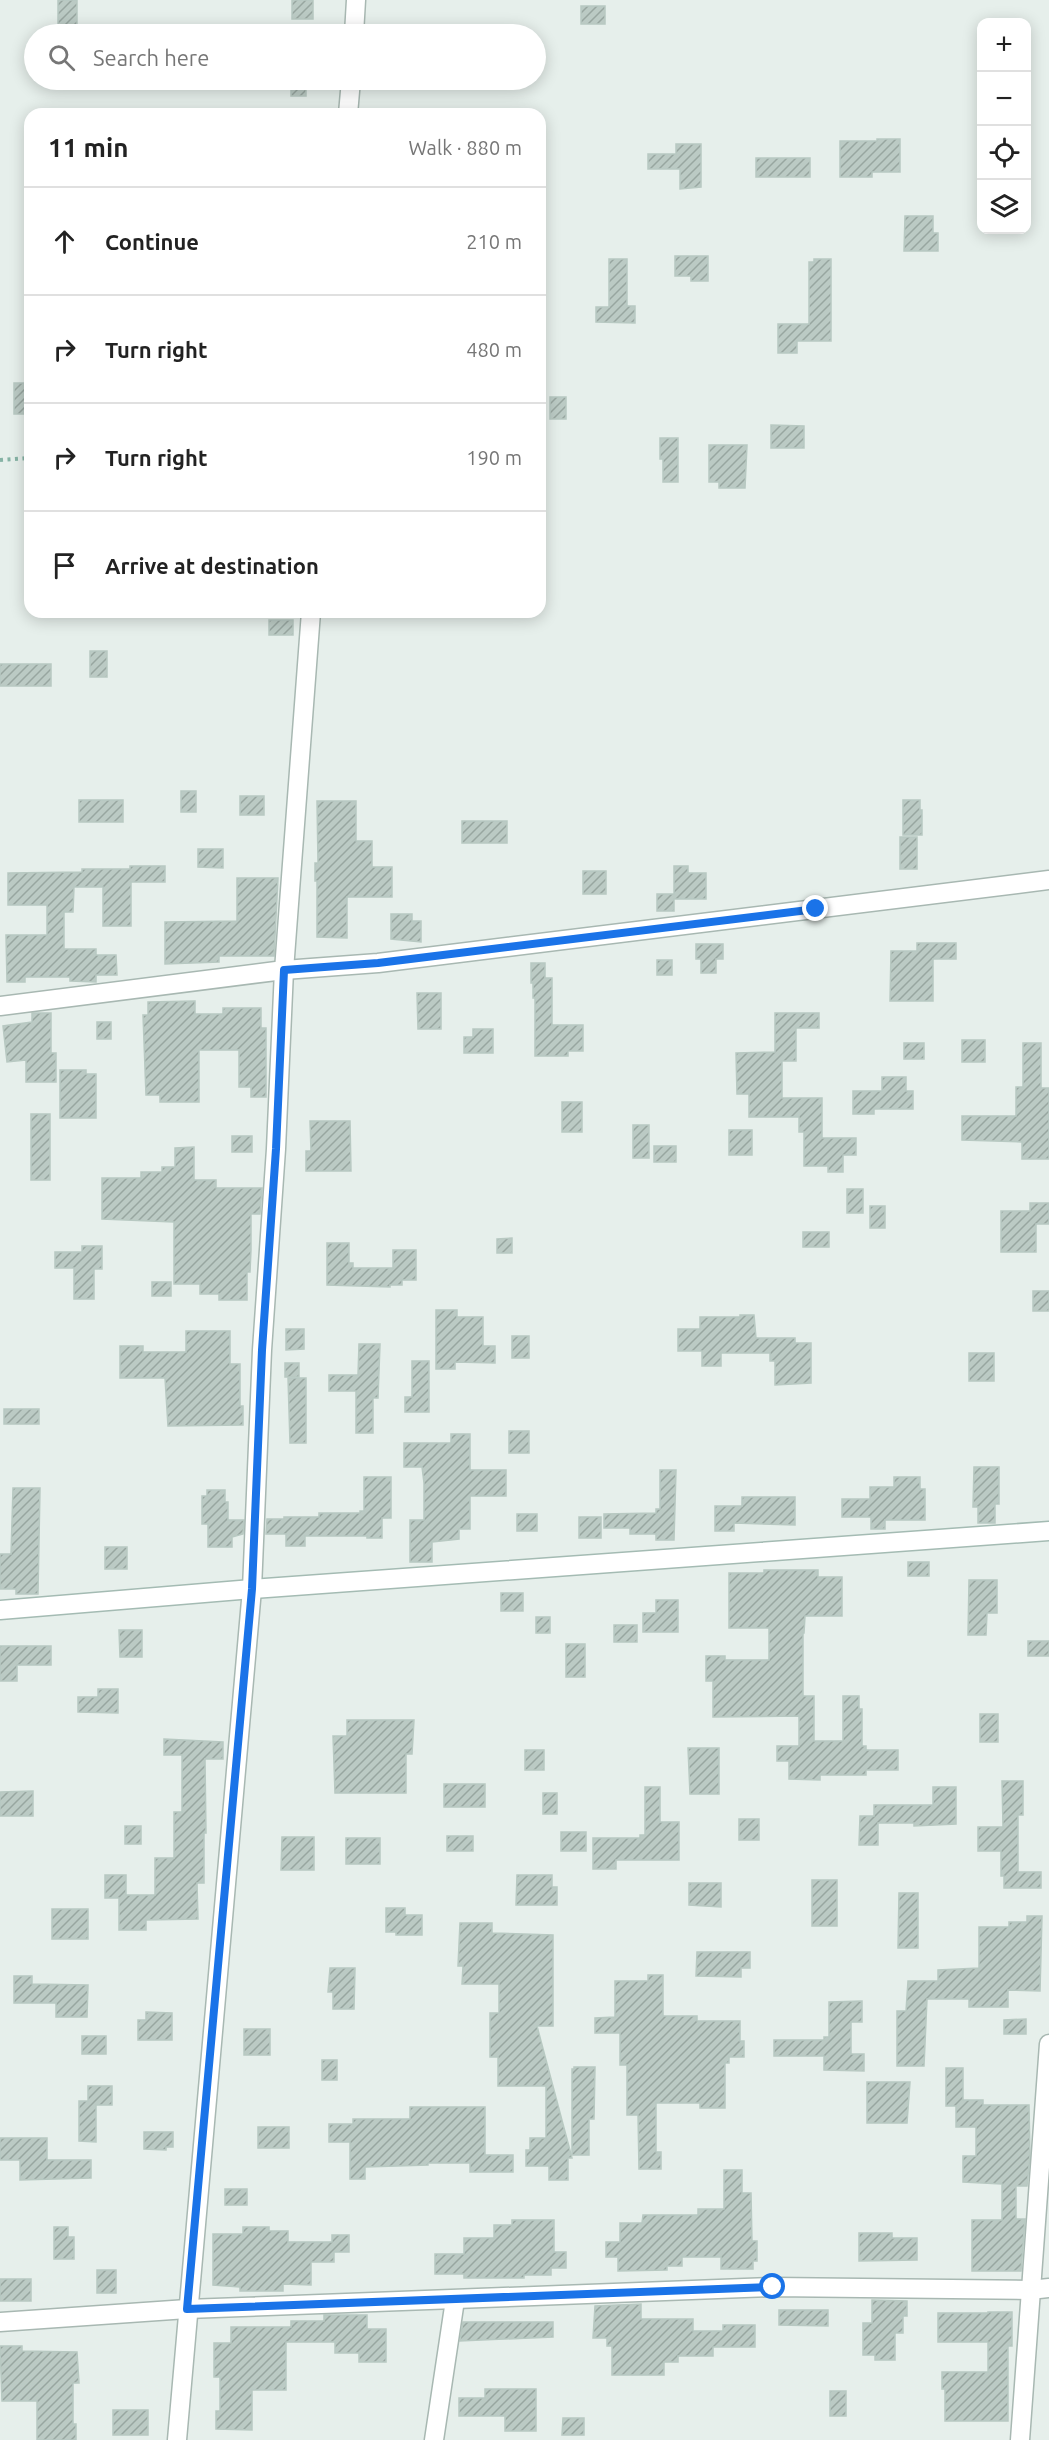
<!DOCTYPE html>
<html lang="en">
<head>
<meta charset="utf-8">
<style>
  body { margin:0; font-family:Ubuntu,sans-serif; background:#f6f6f6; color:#222 }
  .controls { position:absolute; right:18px; top:18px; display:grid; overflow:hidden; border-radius:12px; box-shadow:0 3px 15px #0003 }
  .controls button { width:54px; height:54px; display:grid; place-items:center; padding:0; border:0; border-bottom:2px solid #e0e0e0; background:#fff; color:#222; font:30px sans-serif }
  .stop { position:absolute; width:18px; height:18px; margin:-14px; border:4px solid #1a73e8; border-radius:50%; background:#fff }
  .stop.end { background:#1a73e8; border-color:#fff; box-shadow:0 2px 6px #0008 }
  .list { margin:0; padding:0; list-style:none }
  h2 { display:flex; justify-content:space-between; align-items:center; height:78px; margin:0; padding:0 24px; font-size:26px }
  h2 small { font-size:20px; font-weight:400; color:#767676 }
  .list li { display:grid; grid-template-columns:39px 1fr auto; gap:18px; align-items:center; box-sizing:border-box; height:108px; padding:0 24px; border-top:2px solid #e0e0e0 }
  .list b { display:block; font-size:22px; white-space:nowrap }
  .list em { font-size:20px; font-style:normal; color:#767676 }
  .icon { flex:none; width:33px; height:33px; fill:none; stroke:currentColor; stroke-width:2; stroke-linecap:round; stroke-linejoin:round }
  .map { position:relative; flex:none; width:1049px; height:2440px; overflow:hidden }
  .search { position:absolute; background:#fff; box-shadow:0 3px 15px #0003; left:24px; top:24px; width:522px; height:66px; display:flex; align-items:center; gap:15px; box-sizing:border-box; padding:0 21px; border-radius:33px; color:#767676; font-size:22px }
  .panel { position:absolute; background:#fff; box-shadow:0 3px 15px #0003; left:24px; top:108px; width:522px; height:510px; border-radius:18px }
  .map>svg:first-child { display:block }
  .building { fill:url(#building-hatch); stroke:#b8c9c2; stroke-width:1.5 }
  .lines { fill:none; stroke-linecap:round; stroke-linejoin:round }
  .street-casing { stroke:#a8b8b2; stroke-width:21 }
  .secondary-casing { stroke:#a4bbb3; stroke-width:21 }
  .path { stroke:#86b3a5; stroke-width:4; stroke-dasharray:3 4.5; stroke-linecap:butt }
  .street { stroke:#fff; stroke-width:18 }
  .secondary { stroke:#fff; stroke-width:18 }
  .route { stroke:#1a73e8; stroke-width:8 }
</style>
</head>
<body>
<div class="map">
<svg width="1049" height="2440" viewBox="0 0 1049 2440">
  <defs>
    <pattern id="building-hatch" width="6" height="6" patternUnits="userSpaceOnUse" patternTransform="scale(1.5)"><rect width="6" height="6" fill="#bbcac4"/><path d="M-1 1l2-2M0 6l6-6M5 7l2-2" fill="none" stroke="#98a6a0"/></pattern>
  </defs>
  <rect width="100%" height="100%" fill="#e6efeb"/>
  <g class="building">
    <rect x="58" y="0" width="19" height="28"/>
    <rect x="292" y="0" width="21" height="19"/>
    <rect x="581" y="6" width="24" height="18"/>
    <rect x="291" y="80" width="15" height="16"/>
    <polygon points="877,139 900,139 900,172 872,172 872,177 840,177 840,141 877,141"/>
    <polygon points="676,144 701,144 701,187 680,189 680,169 648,169 648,154 676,154"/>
    <rect x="756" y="158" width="54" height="19"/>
    <polygon points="905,216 933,216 933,233 938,233 938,251 904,251"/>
    <polygon points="675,256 708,256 708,281 691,281 691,276 675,276"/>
    <polygon points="609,259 627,259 627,306 635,306 635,323 596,322 596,307 609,307"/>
    <polygon points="814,259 831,259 831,341 797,341 797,353 778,353 778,324 809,324 809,262 814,262"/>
    <rect x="14" y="383" width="16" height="31"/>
    <rect x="550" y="397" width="16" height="22"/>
    <polygon points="771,425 804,426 804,448 771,448"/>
    <polygon points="660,438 678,438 678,482 663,482 663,459 660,459"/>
    <polygon points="709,445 747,445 745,488 719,488 719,482 709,482"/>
    <rect x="269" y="620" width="24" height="15"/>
    <rect x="90" y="651" width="17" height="26"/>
    <rect x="0" y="664" width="51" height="22"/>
    <rect x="181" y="791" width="15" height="21"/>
    <rect x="240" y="796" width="24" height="19"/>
    <rect x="79" y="800" width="44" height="22"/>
    <polygon points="903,800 920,800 920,810 922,810 922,835 903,835"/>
    <polygon points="317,801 356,801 356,841 372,841 372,867 392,867 392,897 347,897 347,938 317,937 317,881 315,881 315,863 318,863"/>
    <rect x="462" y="821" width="45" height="22"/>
    <rect x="900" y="837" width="17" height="32"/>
    <polygon points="198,849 223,849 223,868 198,867"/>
    <polygon points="130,866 165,866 165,882 131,882 131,926 103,926 103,887 74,887 73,912 64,912 64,949 96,949 96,955 116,955 117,975 96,975 96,982 70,981 70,977 25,977 25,982 7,982 6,935 47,935 47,905 8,905 8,873 82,872 82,869 130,869"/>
    <polygon points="674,866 688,866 688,873 706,873 706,899 674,899 674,911 657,911 657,894 674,894"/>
    <rect x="583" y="871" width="23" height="23"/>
    <polygon points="237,878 278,878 274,956 219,956 219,962 165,964 165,922 237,921"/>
    <polygon points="391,914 412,914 412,921 421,921 421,942 391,939"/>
    <polygon points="917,943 956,943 956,959 933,959 933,1001 890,1001 891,951 917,951"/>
    <polygon points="696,944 723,944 723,959 716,959 716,973 701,973 701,959 696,959"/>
    <rect x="657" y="960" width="15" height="15"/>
    <polygon points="531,963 545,963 545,978 552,978 552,1025 583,1025 583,1051 568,1051 568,1056 535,1056 535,998 533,998 533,983 531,983"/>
    <polygon points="417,993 441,993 441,1029 418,1029"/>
    <polygon points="195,1001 195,1014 223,1014 223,1008 261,1008 261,1028 266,1028 266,1097 251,1097 251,1087 239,1087 239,1050 199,1050 199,1102 160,1102 160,1095 146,1095 143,1015 148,1015 148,1002"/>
    <polygon points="32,1013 51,1013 51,1053 56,1053 56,1082 26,1082 26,1060 7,1062 3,1026 32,1022"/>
    <polygon points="775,1013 819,1013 819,1028 796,1028 796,1061 782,1061 782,1098 822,1098 822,1138 856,1138 856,1155 843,1155 843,1172 828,1172 828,1166 804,1166 804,1132 799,1132 799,1117 749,1117 749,1094 737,1094 736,1053 775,1052"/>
    <rect x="97" y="1022" width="14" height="17"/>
    <polygon points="473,1029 493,1029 493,1053 464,1053 464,1037 473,1037"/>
    <rect x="962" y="1040" width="23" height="22"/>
    <rect x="904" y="1043" width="20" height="16"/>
    <polygon points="1023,1043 1041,1043 1041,1088 1049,1088 1049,1159 1022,1159 1022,1142 962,1140 962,1116 1016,1116 1016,1087 1023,1087"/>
    <polygon points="60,1070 86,1070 86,1074 96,1074 96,1118 60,1118"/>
    <polygon points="882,1077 906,1077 906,1091 913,1091 913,1109 874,1109 874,1114 853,1114 853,1091 882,1091"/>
    <rect x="562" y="1102" width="20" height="30"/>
    <rect x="31" y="1114" width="19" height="66"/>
    <polygon points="310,1121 350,1121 351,1171 306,1171 306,1151 311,1151"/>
    <rect x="633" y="1125" width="16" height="33"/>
    <rect x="729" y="1130" width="23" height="25"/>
    <rect x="232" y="1136" width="20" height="16"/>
    <rect x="654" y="1146" width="22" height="16"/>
    <polygon points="194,1147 194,1180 216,1180 216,1188 262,1188 260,1214 251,1214 251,1250 250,1272 247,1272 247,1300 219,1300 219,1294 200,1294 200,1284 174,1284 174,1222 102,1219 102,1178 141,1178 141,1172 162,1172 162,1167 175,1167 175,1148"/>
    <rect x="847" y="1189" width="16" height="24"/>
    <polygon points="1030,1203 1049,1203 1049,1224 1036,1224 1036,1252 1001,1252 1001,1211 1030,1211"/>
    <rect x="870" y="1206" width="15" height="22"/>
    <rect x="803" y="1232" width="26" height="15"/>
    <polygon points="512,1238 512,1253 497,1253 497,1239"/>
    <polygon points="327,1243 349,1243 349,1263 353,1263 353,1268 393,1268 393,1250 416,1250 416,1280 402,1280 402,1285 390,1285 390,1287 327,1285"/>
    <polygon points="82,1246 102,1246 102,1269 94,1269 94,1299 74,1299 74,1268 55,1268 55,1252 82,1252"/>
    <rect x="152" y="1282" width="19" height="14"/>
    <rect x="1033" y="1291" width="16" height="20"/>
    <polygon points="436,1310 457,1310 457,1317 483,1317 483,1346 495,1346 495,1363 455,1362 455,1369 436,1369"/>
    <polygon points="740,1315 754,1315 756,1338 795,1338 795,1343 811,1343 811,1383 775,1385 775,1361 770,1361 770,1353 721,1353 721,1366 702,1366 702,1351 678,1351 678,1329 700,1329 700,1317 740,1317"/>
    <polygon points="286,1329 304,1329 304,1349 286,1350"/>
    <polygon points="186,1331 230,1331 230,1364 240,1364 240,1406 243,1406 243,1425 168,1426 165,1378 120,1378 120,1346 143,1346 143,1352 186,1352"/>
    <rect x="512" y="1336" width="17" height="22"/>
    <polygon points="359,1344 380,1344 378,1398 373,1398 373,1433 356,1433 356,1391 329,1391 329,1375 358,1375"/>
    <rect x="969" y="1353" width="25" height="28"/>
    <polygon points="412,1361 429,1361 429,1412 405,1412 405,1397 412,1397"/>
    <rect x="285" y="1363" width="14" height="14"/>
    <polygon points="288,1378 306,1378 306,1443 290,1443"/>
    <rect x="4" y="1409" width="35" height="15"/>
    <rect x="509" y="1431" width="20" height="22"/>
    <polygon points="451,1434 470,1434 470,1470 506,1470 506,1496 470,1496 470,1529 459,1529 459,1539 432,1542 432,1562 410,1562 410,1520 424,1520 424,1483 422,1467 404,1467 404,1443 451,1443"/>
    <polygon points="974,1467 999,1467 999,1504 995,1504 995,1523 978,1523 978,1507 973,1507"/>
    <polygon points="660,1470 676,1470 674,1540 656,1540 656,1534 630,1534 630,1528 604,1528 604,1514 656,1513 656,1509 660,1509"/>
    <polygon points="364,1477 391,1477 391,1518 382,1518 382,1538 367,1538 367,1536 305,1536 305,1546 286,1546 286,1534 266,1534 267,1519 284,1519 284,1517 319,1517 319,1513 360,1513 360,1511 364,1511"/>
    <polygon points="894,1477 920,1477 920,1489 925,1489 925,1520 885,1520 885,1529 871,1529 871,1517 842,1517 842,1499 870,1499 870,1487 894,1487"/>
    <polygon points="13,1488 40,1488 38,1594 16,1594 16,1589 0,1589 0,1554 11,1554"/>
    <polygon points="207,1490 225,1490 225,1502 228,1502 228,1520 244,1520 243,1534 232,1537 232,1547 208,1547 208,1524 202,1524 202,1496 207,1496"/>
    <polygon points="742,1497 795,1497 795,1525 734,1523 734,1531 715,1531 715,1506 742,1506"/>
    <rect x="517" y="1514" width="20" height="17"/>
    <rect x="579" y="1517" width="22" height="21"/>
    <rect x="105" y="1547" width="22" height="22"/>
    <rect x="908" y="1562" width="21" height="14"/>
    <polygon points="764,1570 818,1570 818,1577 842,1577 842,1616 805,1616 804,1633 803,1633 803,1696 814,1696 814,1741 843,1741 843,1696 859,1696 859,1709 862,1709 862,1746 866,1746 866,1750 898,1750 898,1770 866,1770 866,1775 820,1775 820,1780 789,1779 789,1761 777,1761 777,1746 799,1746 799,1716 713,1717 713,1681 706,1681 706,1656 725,1656 725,1660 769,1660 769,1628 729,1628 729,1573 764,1573"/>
    <polygon points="969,1580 997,1580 997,1613 987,1613 986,1635 968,1635"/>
    <rect x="501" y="1593" width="22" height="18"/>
    <polygon points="656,1600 678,1600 678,1632 643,1632 643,1613 656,1613"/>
    <rect x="536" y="1617" width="14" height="16"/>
    <rect x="614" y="1625" width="23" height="17"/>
    <polygon points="119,1630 142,1630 142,1657 120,1657"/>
    <rect x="1028" y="1641" width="21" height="15"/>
    <rect x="566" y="1644" width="19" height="33"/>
    <polygon points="0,1646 51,1646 51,1665 17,1665 17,1681 0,1681"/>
    <polygon points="98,1689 118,1689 118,1713 78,1712 78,1697 98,1697"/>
    <rect x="980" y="1714" width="18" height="28"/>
    <polygon points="347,1720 414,1720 412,1754 406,1754 406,1793 335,1793 333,1736 347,1736"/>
    <polygon points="164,1739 223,1742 223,1759 205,1759 206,1833 204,1833 204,1883 197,1883 198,1919 146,1920 146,1930 119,1930 119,1898 105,1898 105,1875 126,1875 126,1895 155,1895 155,1858 174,1858 174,1812 182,1812 182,1755 164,1755"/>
    <polygon points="688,1748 719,1748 719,1794 690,1794"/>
    <rect x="525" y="1750" width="19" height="20"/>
    <polygon points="1002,1781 1023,1781 1023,1815 1018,1815 1018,1872 1041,1872 1041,1888 1004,1888 1004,1876 1001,1876 1001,1851 978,1851 978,1827 1003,1827"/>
    <rect x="444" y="1784" width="41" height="23"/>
    <polygon points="645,1787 660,1787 660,1822 679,1822 679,1860 616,1860 616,1869 593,1869 593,1838 640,1838 640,1835 645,1835"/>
    <polygon points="933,1787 956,1787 956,1824 914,1826 914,1823 878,1823 878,1845 859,1845 860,1816 874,1816 874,1805 933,1805"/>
    <polygon points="33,1791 33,1816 0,1816 0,1792"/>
    <rect x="543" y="1793" width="14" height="21"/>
    <rect x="739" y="1819" width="20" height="21"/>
    <rect x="125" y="1826" width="16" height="18"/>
    <rect x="561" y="1832" width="25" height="19"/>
    <rect x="447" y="1836" width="26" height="15"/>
    <polygon points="282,1837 314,1837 314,1870 281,1870"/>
    <rect x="346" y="1838" width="34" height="26"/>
    <polygon points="517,1875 552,1875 552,1887 557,1887 557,1905 516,1905"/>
    <rect x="812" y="1880" width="25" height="46"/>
    <polygon points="689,1883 721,1883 721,1907 689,1905"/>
    <polygon points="899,1893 918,1893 918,1948 898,1948"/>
    <polygon points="386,1908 405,1908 405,1915 422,1915 422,1935 396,1935 396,1932 386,1932"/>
    <rect x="52" y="1909" width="36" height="30"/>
    <polygon points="1027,1916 1042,1916 1040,1991 1008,1990 1008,2007 969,2007 969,1999 927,1999 924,2066 897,2066 897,2011 906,2011 908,1981 938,1981 938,1970 979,1968 979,1927 1009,1927 1009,1922 1027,1922"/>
    <polygon points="460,1923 492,1923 492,1933 553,1935 553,2026 537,2026 572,2158 568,2158 568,2180 549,2180 549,2166 526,2166 526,2150 530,2150 530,2138 546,2138 546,2086 498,2086 498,2057 490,2057 490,2013 499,2013 499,1984 462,1984 463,1966 458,1966"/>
    <polygon points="697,1952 750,1952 750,1968 741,1968 741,1977 696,1976"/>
    <polygon points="330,1968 355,1968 354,2009 333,2009 333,1992 328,1992"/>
    <polygon points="648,1975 663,1975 663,2016 697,2016 697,2021 740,2021 740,2041 744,2041 744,2057 729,2057 729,2063 725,2063 725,2108 700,2108 700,2103 656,2103 656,2152 661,2152 661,2169 639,2169 638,2115 627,2115 627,2065 620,2065 620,2033 595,2033 595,2018 615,2017 615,1981 648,1981"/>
    <polygon points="14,1976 32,1976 32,1984 88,1985 87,2017 56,2017 56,2003 14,2003"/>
    <polygon points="862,2001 862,2022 851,2022 851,2054 864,2054 864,2071 824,2070 824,2056 774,2056 774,2040 824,2040 824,2037 829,2037 829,2002"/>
    <polygon points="146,2012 172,2013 172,2040 138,2040 138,2020 146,2020"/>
    <polygon points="1026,2019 1026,2034 1004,2034 1004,2020"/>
    <rect x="244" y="2029" width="26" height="26"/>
    <rect x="82" y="2036" width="24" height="18"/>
    <rect x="322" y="2060" width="15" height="20"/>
    <polygon points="574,2067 595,2067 594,2119 589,2119 589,2155 572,2155 572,2069 574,2069"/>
    <polygon points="946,2068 963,2068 963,2100 983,2100 983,2105 1029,2105 1030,2156 1027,2186 1016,2186 1016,2219 1025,2219 1021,2271 972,2271 972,2220 1002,2220 1002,2184 963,2182 963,2156 976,2156 976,2127 956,2127 956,2106 946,2106"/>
    <polygon points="867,2082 910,2082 907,2123 867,2123"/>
    <polygon points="88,2086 112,2086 112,2105 96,2105 96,2142 79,2141 79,2101 88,2101"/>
    <polygon points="410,2107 485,2107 485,2155 513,2155 513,2172 470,2172 470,2163 428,2163 428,2165 365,2167 365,2179 350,2179 350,2142 329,2142 329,2124 353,2124 353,2119 410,2119"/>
    <rect x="258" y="2127" width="31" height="21"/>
    <polygon points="144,2132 173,2132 173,2147 166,2147 166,2150 144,2149"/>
    <polygon points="0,2138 47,2138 47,2160 91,2160 91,2178 20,2180 20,2160 0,2160"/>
    <polygon points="724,2170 742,2170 742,2193 751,2193 752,2241 757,2241 757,2261 753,2261 753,2269 721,2269 721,2257 682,2257 682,2266 667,2266 667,2270 618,2271 618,2257 606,2257 606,2242 620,2242 620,2223 642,2223 643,2215 698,2215 698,2209 724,2209"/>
    <rect x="225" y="2189" width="22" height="16"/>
    <polygon points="512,2220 554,2220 554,2252 566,2252 566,2268 551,2268 551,2275 524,2275 524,2278 464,2278 464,2274 435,2274 435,2254 464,2254 464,2238 494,2238 494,2225 512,2225"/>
    <polygon points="54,2227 68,2227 68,2237 74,2237 74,2259 54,2259"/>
    <polygon points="243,2227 269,2227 269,2231 288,2231 288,2242 332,2242 332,2235 349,2235 349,2252 334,2252 334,2262 311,2262 311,2285 283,2284 283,2291 240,2291 240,2287 213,2285 213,2234 243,2234"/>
    <polygon points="859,2233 892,2233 892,2238 917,2238 917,2260 859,2261"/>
    <rect x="97" y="2270" width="19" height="23"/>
    <rect x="0" y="2279" width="31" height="22"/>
    <polygon points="872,2300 907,2301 907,2316 903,2316 903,2333 895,2333 895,2360 875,2360 875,2355 863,2355 863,2323 872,2323"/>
    <polygon points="641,2304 641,2319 693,2319 693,2331 723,2331 723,2325 755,2325 755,2347 713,2347 713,2356 678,2356 678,2362 664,2362 664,2375 612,2375 612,2346 607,2346 607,2338 593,2338 595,2306"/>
    <polygon points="779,2310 828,2310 828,2326 779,2325"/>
    <polygon points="988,2312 1012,2312 1012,2346 1008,2346 1008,2421 945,2421 945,2389 942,2389 942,2372 988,2372 988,2342 938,2342 938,2313 988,2313"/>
    <polygon points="324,2315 367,2315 367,2329 386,2329 386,2362 359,2362 359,2353 335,2353 335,2342 286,2342 286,2390 252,2390 252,2430 216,2429 216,2411 220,2411 220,2377 214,2377 214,2343 231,2343 231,2327 291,2327 291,2321 324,2321"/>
    <polygon points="463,2322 553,2322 553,2337 460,2341"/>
    <polygon points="0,2346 22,2346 22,2351 77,2352 79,2383 73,2383 73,2424 76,2424 76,2440 37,2440 37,2401 2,2401"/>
    <polygon points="485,2389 536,2389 536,2431 505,2431 505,2416 459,2416 459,2398 485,2398"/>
    <rect x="830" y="2391" width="16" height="25"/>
    <rect x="113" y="2410" width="35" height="25"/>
    <polygon points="563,2418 584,2418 584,2435 562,2435"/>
  </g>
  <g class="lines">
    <g class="street-casing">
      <g id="street">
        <polyline points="354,34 356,0"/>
        <polyline points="348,114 351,80"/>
        <polyline points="0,1006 284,970 378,963 1049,880"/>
        <polyline points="0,2322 187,2309 773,2287 1030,2290 1049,2288"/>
        <polyline points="177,2440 252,1589 262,1350 276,1149 284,970 311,612"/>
        <polyline points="434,2440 455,2300"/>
        <polyline points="1020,2440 1049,2044"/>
      </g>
    </g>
    <g class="secondary-casing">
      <polyline id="secondary" points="0,1610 252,1589 1049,1531"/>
    </g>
    <polyline class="path" points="0,460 30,458"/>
    <use href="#street" class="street"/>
    <use href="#secondary" class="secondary"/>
  </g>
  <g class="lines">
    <polyline class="route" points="773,2287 187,2309 252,1589 262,1350 276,1149 284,970 378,963 816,909"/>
  </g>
</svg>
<div class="controls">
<button>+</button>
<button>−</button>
<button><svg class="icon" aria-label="locate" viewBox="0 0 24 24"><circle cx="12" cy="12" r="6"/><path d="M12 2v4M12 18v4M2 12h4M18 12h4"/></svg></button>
<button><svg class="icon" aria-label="layers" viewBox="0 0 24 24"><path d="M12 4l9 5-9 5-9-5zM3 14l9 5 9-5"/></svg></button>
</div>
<div class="stop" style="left:773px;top:2287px"></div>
<div class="stop end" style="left:816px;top:909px"></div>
<div class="search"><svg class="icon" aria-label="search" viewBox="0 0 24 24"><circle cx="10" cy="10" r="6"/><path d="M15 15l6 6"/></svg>Search here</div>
<section class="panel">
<h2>11 min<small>Walk · 880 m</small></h2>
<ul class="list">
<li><svg class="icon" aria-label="ahead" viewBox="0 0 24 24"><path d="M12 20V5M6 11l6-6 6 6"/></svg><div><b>Continue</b></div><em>210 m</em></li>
<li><svg class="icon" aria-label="right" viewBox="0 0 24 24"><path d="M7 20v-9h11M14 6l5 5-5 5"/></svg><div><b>Turn right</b></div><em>480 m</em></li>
<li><svg class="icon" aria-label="right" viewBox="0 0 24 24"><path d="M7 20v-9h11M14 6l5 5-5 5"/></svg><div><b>Turn right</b></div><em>190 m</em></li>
<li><svg class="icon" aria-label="arrive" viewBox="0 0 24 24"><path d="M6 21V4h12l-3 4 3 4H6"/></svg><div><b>Arrive at destination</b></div></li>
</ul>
</section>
</div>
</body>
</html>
